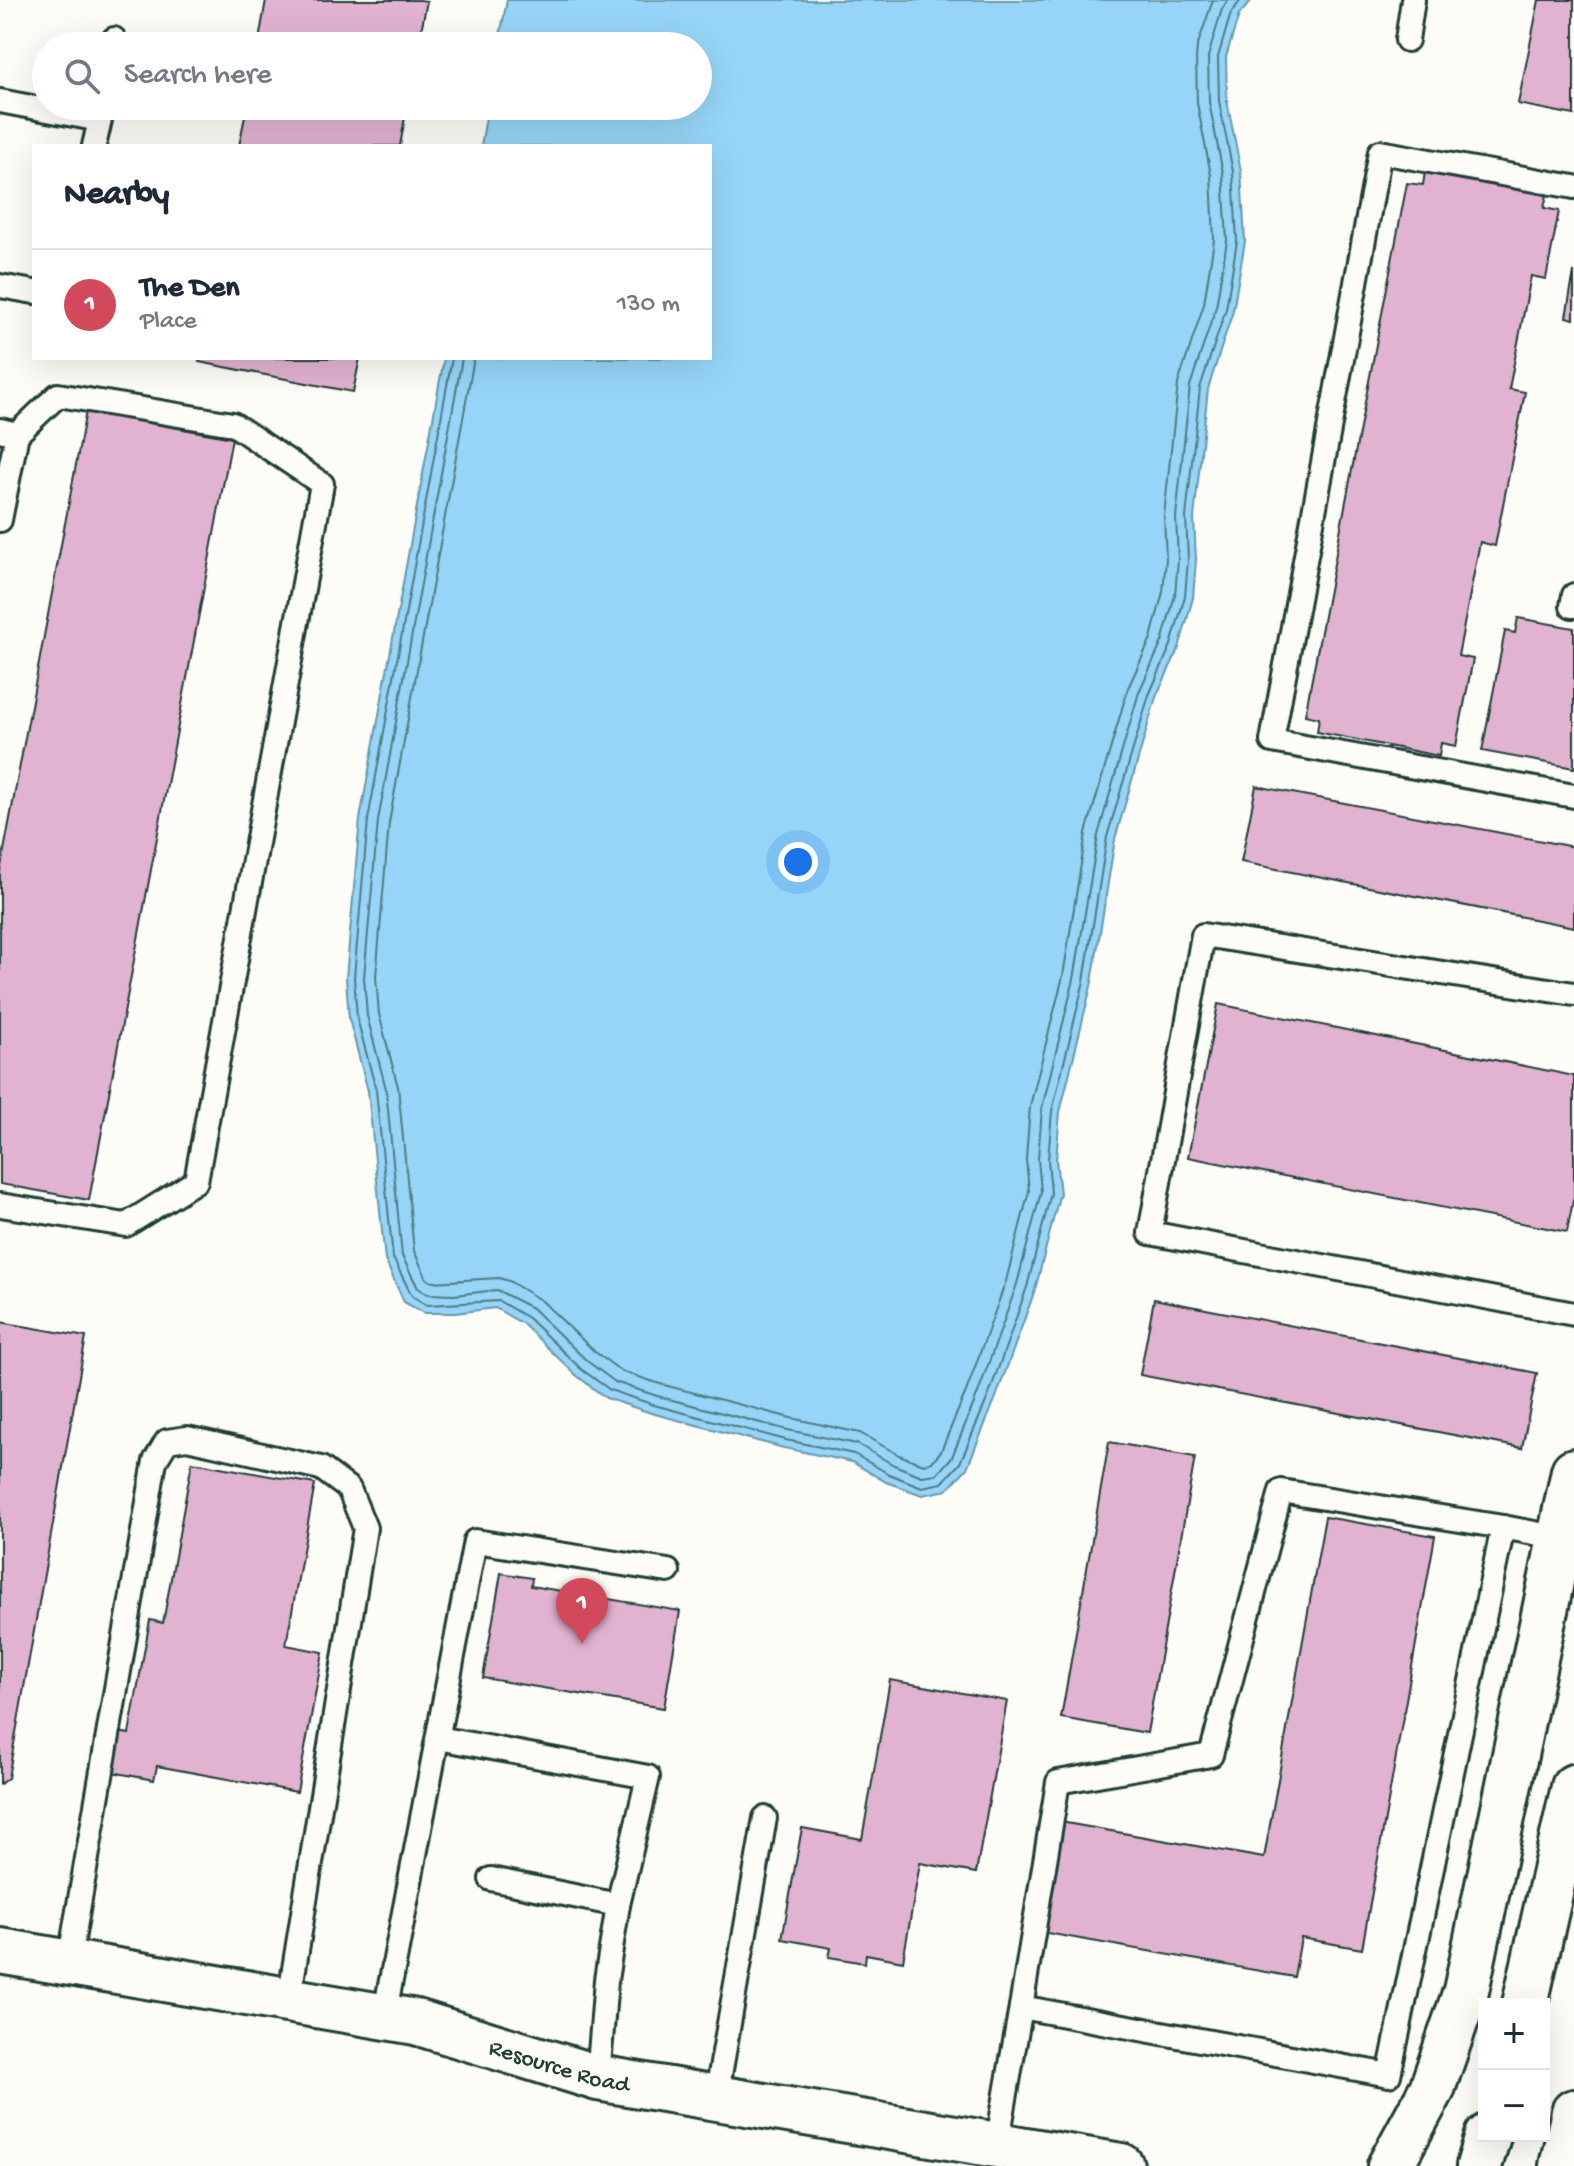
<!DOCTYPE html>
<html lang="en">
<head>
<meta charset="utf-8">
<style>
  body { margin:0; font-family:"Gochi Hand",sans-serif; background:#f2f2f3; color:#1f2937 }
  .controls { position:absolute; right:24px; bottom:24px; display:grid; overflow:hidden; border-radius:0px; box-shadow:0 8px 32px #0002 }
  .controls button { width:72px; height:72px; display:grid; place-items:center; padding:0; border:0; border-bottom:2px solid #e0e1e3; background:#fff; color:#1f2937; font:40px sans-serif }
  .you { position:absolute; left:798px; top:862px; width:28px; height:28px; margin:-20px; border:6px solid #fff; border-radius:50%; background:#1a73e8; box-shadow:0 0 0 12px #1a73e833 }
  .badge { display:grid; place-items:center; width:52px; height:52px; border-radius:50%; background:#d1495b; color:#fff; font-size:26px; font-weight:700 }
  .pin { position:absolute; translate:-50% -66px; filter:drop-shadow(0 2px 4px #0008) }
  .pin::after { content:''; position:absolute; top:42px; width:28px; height:24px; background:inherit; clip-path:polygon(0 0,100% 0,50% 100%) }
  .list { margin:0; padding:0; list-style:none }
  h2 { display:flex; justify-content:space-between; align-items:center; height:104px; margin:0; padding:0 32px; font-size:34px }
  h2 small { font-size:26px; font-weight:400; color:#747a83 }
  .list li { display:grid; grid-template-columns:52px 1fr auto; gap:24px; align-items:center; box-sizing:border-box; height:112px; padding:0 32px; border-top:2px solid #e0e1e3 }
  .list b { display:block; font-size:30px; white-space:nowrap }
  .list p { margin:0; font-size:26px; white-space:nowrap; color:#747a83 }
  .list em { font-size:26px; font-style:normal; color:#747a83 }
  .icon { flex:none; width:44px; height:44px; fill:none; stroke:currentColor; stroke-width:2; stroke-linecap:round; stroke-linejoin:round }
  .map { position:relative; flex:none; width:1574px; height:2166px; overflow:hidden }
  .search { position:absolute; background:#fff; box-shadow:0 8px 32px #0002; left:32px; top:32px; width:680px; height:88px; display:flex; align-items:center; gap:20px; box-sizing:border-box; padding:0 28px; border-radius:44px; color:#747a83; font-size:30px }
  .panel { position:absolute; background:#fff; box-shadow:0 8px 32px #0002; left:32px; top:144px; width:680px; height:216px; border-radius:0px }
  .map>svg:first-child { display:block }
  .water { fill:#96d5f7; stroke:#6698a9; stroke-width:2 }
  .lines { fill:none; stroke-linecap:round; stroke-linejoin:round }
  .shore { stroke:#4f7a82; stroke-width:2 }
  .building { fill:#e2b2d1; stroke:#1f3d34; stroke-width:2 }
  .service-casing { stroke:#1f3d34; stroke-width:28 }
  .minor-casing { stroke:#1f3d34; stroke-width:50 }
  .tertiary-casing { stroke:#1f3d34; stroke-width:50 }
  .service { stroke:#fdfcf7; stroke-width:22 }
  .minor { stroke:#fdfcf7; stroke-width:44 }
  .tertiary { stroke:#fdfcf7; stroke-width:44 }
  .labels { text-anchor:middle; stroke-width:7; stroke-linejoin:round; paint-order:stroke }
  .street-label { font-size:24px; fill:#1f3d34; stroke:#fdfcf7 }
</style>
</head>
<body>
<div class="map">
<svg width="1574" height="2166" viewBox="0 0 1574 2166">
  <rect width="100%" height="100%" fill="#fdfcf7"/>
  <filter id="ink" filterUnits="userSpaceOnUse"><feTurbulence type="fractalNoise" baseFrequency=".0125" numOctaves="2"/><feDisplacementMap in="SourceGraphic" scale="16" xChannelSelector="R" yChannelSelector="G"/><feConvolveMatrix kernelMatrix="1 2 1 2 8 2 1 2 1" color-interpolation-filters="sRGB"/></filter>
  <g filter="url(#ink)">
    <polygon class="water" points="507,0 1252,0 1239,15 1226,57 1227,101 1241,171 1245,241 1233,311 1208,389 1194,518 1196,560 1193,598 1179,648 1156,697 1115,839 1092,982 1060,1112 1056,1160 1060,1193 1035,1290 995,1400 967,1468 947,1490 922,1495 886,1482 852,1462 784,1448 651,1413 606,1398 576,1375 523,1324 495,1308 455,1313 424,1313 404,1302 385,1260 368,1091 349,1019 346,978 360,819 444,358 710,358 710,146 481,146 488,106 698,106 698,46 498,46"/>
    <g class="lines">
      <g class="shore">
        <polyline points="452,358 368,820 354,977 357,1018 376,1090 393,1258 412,1296 427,1305 499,1301 528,1318 581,1369 610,1390 654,1405 786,1440 854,1454 889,1474 922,1487 942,1483 960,1463 988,1397 1027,1287 1051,1193 1048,1160 1052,1111 1084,981 1107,837 1149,695 1171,645 1185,596 1188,560 1186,517 1200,388 1226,309 1237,241 1233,172 1219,101 1218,57 1231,13 1241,0"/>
        <polyline points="462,358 378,821 364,977 367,1016 386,1089 402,1256 418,1288 428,1294 454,1295 497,1290 532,1308 587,1361 615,1382 657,1396 788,1430 857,1444 894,1465 922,1476 937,1474 952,1457 978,1393 1017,1284 1041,1192 1038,1159 1042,1108 1074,979 1098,835 1139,692 1162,642 1175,595 1178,559 1176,517 1190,386 1216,307 1227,241 1223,173 1209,102 1208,57 1222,9 1228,0"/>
        <polyline points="474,358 389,823 376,977 379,1014 398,1087 414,1251 427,1279 432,1282 499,1278 509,1281 542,1301 595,1352 621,1371 660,1384 791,1418 860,1433 899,1455 924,1464 932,1462 941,1451 967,1389 1006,1281 1029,1191 1026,1159 1030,1106 1063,976 1086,833 1128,688 1151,638 1163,592 1166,559 1164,516 1178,384 1204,304 1214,240 1211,175 1197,103 1196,58 1197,47 1213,0"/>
      </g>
    </g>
    <g class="building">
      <polygon points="266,0 420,0 427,1 418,46 258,46"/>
      <polygon points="1539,0 1574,0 1574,115 1518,104"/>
      <polygon points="247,106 407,106 400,146 239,146"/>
      <polygon points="1425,172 1547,195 1544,208 1559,211 1546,279 1531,276 1509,389 1525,392 1495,546 1480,542 1458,656 1473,659 1456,746 1441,743 1439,756 1317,732 1319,718 1305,715 1407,183 1423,185"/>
      <polygon points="1574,272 1574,319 1566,317"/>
      <polygon points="200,358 360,358 353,392 199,362"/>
      <polygon points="86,411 232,438 89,1200 0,1184 0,872"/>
      <polygon points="1518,618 1574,628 1574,768 1482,751 1505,631 1515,633"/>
      <polygon points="1256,786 1574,847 1574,927 1241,862"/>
      <polygon points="1218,1004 1574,1076 1574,1196 1567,1232 1188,1157"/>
      <polygon points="1154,1299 1537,1373 1522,1448 1140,1375"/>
      <polygon points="0,1322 86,1337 8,1778 0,1784"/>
      <polygon points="1109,1442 1195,1457 1147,1733 1061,1718"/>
      <polygon points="192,1462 315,1484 286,1645 323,1652 297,1792 157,1766 154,1780 112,1772 119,1732 129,1734 150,1620 163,1623"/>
      <polygon points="1325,1517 1435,1536 1362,1949 1301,1938 1294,1977 1041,1932 1060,1822 1264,1858"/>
      <polygon points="501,1573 532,1578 531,1586 680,1611 664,1708 483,1678"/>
      <polygon points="890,1680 1007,1701 976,1873 920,1863 903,1961 866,1954 865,1963 829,1957 831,1948 782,1939 802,1828 862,1839"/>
    </g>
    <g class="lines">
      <g class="service-casing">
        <g id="service">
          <polyline points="1407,40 1413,0"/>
          <polyline points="113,46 114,39"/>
          <polyline points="0,101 100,120 94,146"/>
          <polyline points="1574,187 1380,152 1272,741 1574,796"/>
          <polyline points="0,286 34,292"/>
          <polyline points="0,430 17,434 0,520"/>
          <polyline points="1574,595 1572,606 1574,606"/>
          <polyline points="1574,994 1203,935 1150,1233 1574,1314"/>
          <polyline points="0,1205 126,1225 196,1181 322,484 233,424 58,395 17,434"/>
          <polyline points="438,1738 648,1777 618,1905 606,1980 598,2078"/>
          <polyline points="491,1879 618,1905"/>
          <polyline points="69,1963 155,1461 167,1441 187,1438 321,1468 349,1489 365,1528 289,2000"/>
          <polyline points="1021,2007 1058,1782 1211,1755 1281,1491 1503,1527"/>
          <polyline points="384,2017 475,1541 668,1571"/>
          <polyline points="716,2098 765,1818"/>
          <polyline points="997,2145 1021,2007 1389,2075 1503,1527 1560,1538"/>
        </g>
      </g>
      <g class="minor-casing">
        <g id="minor">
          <path id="s1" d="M0 1951 416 2022 598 2078 1121 2166"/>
          <polyline points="1390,2166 1432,2089 1466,1991 1574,1471"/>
          <polyline points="1562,2166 1574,2112"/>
        </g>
      </g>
      <g class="tertiary-casing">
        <g id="tertiary">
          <polyline points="1525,2004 1574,1787"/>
          <polyline points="1479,2166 1488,2136"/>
        </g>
      </g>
      <use href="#service" class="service"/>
      <use href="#minor" class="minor"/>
      <use href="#tertiary" class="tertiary"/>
    </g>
  </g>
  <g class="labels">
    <g class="street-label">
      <text dy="8" stroke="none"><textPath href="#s1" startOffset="572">Resource Road</textPath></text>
    </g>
  </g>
</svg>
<div class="controls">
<button>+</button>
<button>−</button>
</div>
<div class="you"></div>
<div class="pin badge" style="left:582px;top:1644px">1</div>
<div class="search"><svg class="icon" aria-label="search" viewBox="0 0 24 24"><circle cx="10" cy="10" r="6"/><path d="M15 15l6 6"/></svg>Search here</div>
<section class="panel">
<h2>Nearby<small></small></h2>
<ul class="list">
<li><span class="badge">1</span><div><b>The Den</b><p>Place</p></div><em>130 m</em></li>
</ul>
</section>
</div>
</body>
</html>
